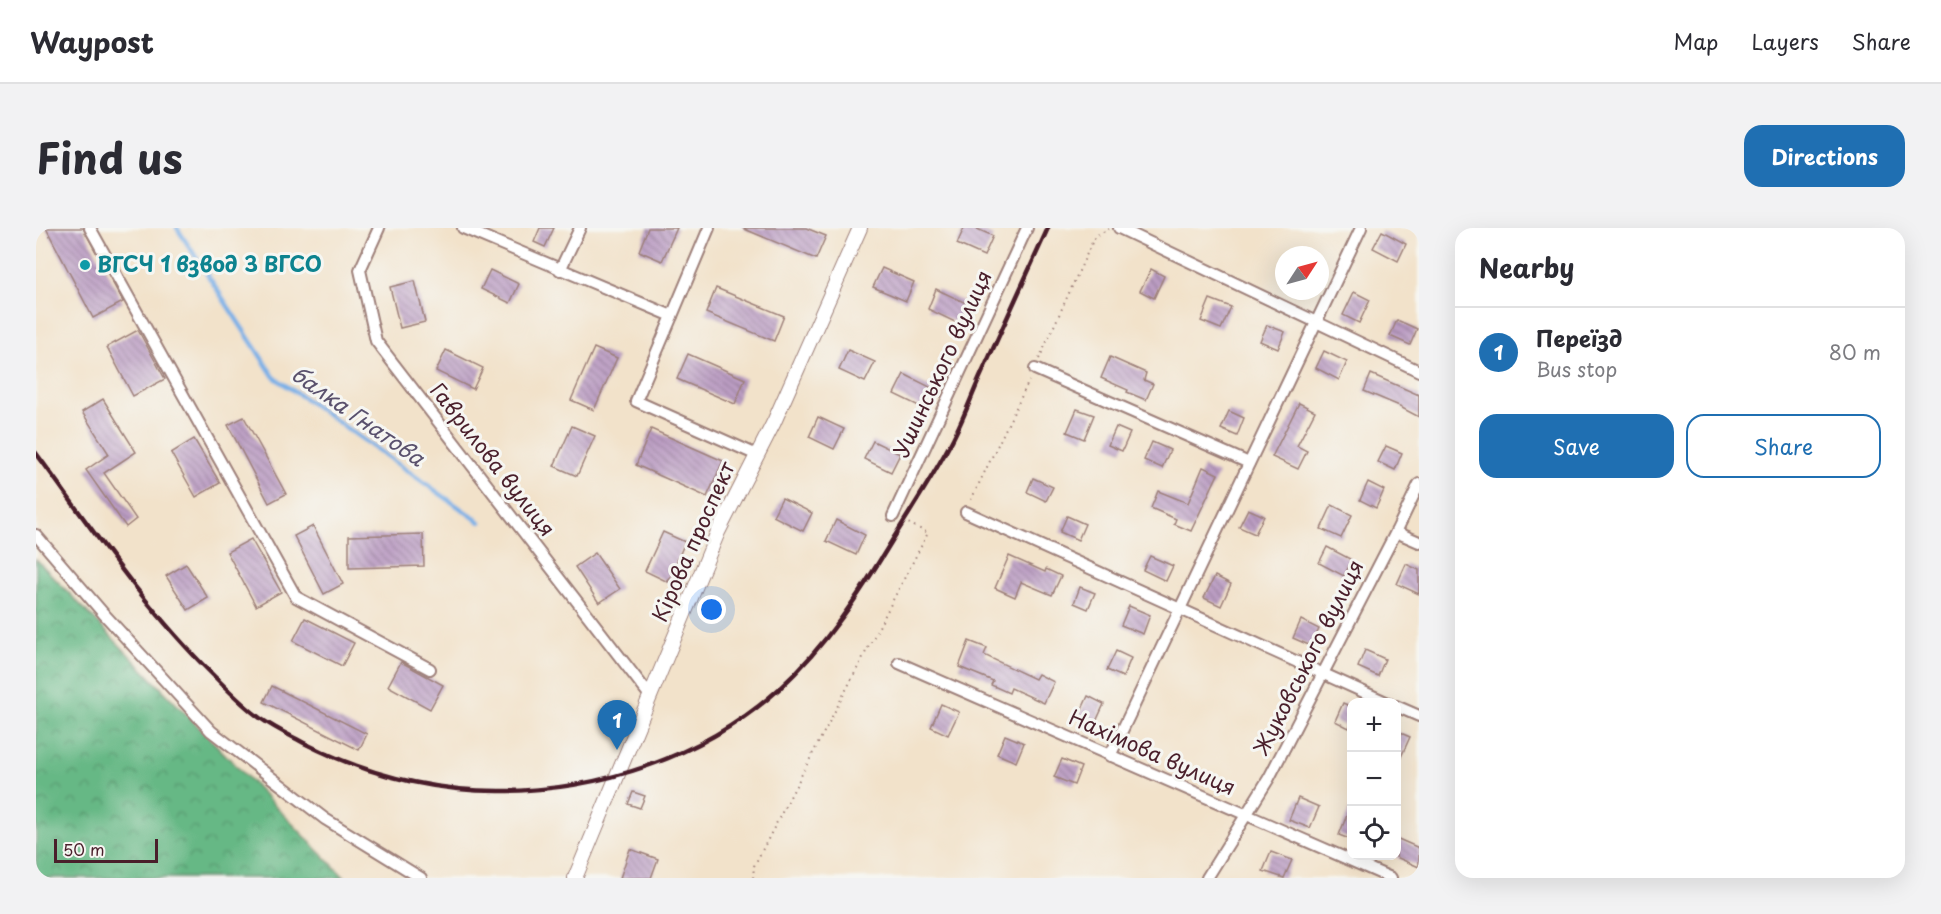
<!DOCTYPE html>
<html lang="en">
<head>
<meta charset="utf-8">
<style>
  body { margin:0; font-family:"Playpen Sans",sans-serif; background:#f2f2f3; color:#2b2b33 }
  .controls { position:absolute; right:18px; bottom:18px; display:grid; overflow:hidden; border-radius:12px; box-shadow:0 6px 24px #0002 }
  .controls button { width:54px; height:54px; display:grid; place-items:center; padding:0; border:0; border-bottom:2px solid #e1e1e2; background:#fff; color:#2b2b33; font:30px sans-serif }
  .compass { position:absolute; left:1239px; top:18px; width:54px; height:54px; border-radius:50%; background:#fff; box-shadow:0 6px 24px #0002; rotate:54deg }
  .scale { position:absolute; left:18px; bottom:15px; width:104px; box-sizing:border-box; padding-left:6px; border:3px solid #4a1f2b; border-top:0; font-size:16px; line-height:21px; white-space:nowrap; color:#4a1f2b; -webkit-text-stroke:4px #f6f6f2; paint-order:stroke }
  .you { position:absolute; left:676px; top:382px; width:21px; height:21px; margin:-15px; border:4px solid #fff; border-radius:50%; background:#1a73e8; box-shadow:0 0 0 9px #1a73e833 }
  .badge { display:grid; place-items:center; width:39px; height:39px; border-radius:50%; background:#1f6fb2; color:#fff; font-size:20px; font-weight:700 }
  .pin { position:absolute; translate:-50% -50px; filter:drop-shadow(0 2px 3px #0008) }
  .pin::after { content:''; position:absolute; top:32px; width:21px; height:18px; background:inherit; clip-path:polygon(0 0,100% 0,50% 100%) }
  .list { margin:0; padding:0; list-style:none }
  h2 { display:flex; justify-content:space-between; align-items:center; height:78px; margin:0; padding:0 24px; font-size:26px }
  h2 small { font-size:20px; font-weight:400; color:#7c7c81 }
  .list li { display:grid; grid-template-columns:39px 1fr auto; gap:18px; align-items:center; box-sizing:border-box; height:90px; padding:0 24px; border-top:2px solid #e1e1e2 }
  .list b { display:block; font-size:22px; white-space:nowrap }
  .list p { margin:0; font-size:20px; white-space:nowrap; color:#7c7c81 }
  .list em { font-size:20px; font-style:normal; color:#7c7c81 }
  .actions { display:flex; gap:12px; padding:18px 24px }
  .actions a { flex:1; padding:14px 0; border:2px solid #1f6fb2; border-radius:18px; text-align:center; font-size:21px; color:#1f6fb2 }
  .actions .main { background:#1f6fb2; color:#fff }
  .icon { flex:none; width:33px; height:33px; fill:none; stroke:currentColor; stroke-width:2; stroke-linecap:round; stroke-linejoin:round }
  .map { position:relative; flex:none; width:1383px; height:650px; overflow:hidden; border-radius:18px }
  header { display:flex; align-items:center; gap:36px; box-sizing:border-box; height:84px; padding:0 30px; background:#fff; border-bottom:2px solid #e1e1e2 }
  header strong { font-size:28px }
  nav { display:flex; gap:33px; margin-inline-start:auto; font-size:21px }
  .intro { display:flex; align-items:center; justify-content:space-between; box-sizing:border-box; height:144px; padding:0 36px }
  h1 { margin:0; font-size:42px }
  .button { padding:15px 27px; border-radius:18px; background:#1f6fb2; color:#fff; font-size:21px; font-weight:700 }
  main { display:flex; gap:36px; padding:0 36px }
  aside { flex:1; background:#fff; border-radius:18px; box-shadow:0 6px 24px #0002 }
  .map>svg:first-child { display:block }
  .forest { fill:url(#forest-crowns); stroke:#586c58; stroke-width:1.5 }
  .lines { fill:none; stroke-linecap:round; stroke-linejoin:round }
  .stream { stroke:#78afe7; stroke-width:4.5 }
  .building { fill:url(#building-back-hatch) }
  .minor-casing { stroke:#9e807a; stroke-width:14 }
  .tertiary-casing { stroke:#9e807a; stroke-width:16 }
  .path { stroke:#9e807a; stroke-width:2; stroke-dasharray:1.5 4.5; stroke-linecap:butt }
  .minor { stroke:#fff; stroke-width:10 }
  .tertiary { stroke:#fff; stroke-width:14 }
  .rail { stroke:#4a1f2b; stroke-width:4.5 }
  .culture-dot { fill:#0f9aa8; stroke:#f6f6f2; stroke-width:2 }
  .labels { text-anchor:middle; stroke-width:6; stroke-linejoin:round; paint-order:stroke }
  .culture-label { font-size:21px; font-weight:bold; fill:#0d838f; stroke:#f6f6f2; text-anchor:start }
  .street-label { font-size:21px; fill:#4a1f2b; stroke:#f6f6f2 }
  .water-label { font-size:22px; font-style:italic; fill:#5a516d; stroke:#f6f6f2 }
</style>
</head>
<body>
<header>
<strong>Waypost</strong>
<nav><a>Map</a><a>Layers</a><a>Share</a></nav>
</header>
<div class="intro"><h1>Find us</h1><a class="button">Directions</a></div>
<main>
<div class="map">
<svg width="1383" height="650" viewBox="0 0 1383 650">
  <defs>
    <pattern id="forest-crowns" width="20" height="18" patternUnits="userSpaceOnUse" patternTransform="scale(1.5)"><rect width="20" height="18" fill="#66b885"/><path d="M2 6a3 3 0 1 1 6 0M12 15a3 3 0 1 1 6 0" fill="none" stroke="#56956d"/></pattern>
    <pattern id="building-back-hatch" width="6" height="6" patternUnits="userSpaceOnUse" patternTransform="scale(1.5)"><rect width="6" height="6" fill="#bb9dc3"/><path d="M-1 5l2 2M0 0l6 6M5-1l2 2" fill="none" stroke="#9a7f9f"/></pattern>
  </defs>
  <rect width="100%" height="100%" fill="#f6f6f2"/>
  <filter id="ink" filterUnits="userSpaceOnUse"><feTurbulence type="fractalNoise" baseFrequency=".0167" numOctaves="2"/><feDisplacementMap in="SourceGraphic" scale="12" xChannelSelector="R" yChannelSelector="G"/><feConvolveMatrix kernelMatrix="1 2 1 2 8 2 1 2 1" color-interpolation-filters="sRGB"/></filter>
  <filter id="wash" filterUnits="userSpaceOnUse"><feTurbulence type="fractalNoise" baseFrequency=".008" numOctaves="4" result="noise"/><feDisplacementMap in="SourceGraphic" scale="24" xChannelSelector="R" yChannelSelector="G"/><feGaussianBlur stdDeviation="1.35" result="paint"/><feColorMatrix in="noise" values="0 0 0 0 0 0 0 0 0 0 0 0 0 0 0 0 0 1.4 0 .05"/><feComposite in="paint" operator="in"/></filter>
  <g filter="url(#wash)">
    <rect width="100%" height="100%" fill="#f2e2ca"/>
    <polygon class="forest" points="0,331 309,650 0,650"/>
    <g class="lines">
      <polyline class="stream" points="141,0 238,149 444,294"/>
    </g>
    <g id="blocks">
      <g class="building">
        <polygon points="10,0 47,0 87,74 57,90"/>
        <polygon points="504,0 518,0 509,19 498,14"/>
        <polygon points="612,0 641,0 626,33 603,23"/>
        <polygon points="706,0 770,0 790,8 780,31"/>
        <polygon points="928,0 939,0 957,8 948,28 921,16"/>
        <polygon points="1346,3 1370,16 1362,33 1337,20"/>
        <polygon points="846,40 878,54 870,73 837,59"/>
        <polygon points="1115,41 1128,48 1118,70 1104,63"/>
        <polygon points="454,42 483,56 474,75 445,61"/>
        <polygon points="379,53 389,94 364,100 354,59"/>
        <polygon points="680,60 748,88 738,113 670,85"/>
        <polygon points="900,61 932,76 923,96 892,81"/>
        <polygon points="1318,64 1334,72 1323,95 1307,87"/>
        <polygon points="1174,71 1195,79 1185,101 1165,93"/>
        <polygon points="1361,92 1381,101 1374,117 1354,108"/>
        <polygon points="1231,97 1249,104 1242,121 1224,113"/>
        <polygon points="102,102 129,151 97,168 71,119"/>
        <polygon points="558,120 581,130 558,182 535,172"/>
        <polygon points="410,122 447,140 437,161 400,143"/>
        <polygon points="812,122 839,134 829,154 803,142"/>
        <polygon points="1288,123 1311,134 1303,152 1280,140"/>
        <polygon points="652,126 709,151 699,176 641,151"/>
        <polygon points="1074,129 1110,145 1108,152 1117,156 1110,172 1091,164 1092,162 1065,150"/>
        <polygon points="868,146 896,160 887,180 858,166"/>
        <polygon points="1335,146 1383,167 1383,189 1366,180 1366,179 1328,163"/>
        <polygon points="67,171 100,224 68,245 100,291 90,299 50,242 73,226 46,184"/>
        <polygon points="1263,175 1279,183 1261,218 1271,223 1262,241 1236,229"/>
        <polygon points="1041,181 1058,187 1048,211 1031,204"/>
        <polygon points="1193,183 1208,190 1201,208 1185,201"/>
        <polygon points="208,189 250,266 233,275 192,197"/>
        <polygon points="782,189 808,201 798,221 773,209"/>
        <polygon points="536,198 559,208 541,248 518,238"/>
        <polygon points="1080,199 1094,205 1086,223 1072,217"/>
        <polygon points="615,201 687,233 671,269 600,237"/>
        <polygon points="158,211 184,255 160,269 135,225"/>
        <polygon points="837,213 864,226 855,244 828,231"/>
        <polygon points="1116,214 1134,222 1126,240 1108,232"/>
        <polygon points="1350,218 1366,225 1359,242 1342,234"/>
        <polygon points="1167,239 1182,246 1155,303 1138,296 1140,291 1115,280 1122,263 1152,275"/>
        <polygon points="997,250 1017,259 1010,273 991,264"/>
        <polygon points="1332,254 1348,262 1340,280 1324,272"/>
        <polygon points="746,270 776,285 767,303 737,288"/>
        <polygon points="1296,277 1316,287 1305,310 1285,301"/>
        <polygon points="1212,281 1228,288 1219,306 1203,299"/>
        <polygon points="1031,288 1049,296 1042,312 1024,304"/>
        <polygon points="800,292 829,307 820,327 790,313"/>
        <polygon points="277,298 307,356 288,366 258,308"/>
        <polygon points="627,304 649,314 632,354 609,343"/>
        <polygon points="387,306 388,338 313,340 313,308"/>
        <polygon points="215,311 245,364 220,378 191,324"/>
        <polygon points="1291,319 1316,332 1308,348 1283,335"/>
        <polygon points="559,325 584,361 563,375 539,339"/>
        <polygon points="973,328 1009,344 1010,341 1025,348 1016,367 985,354 979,369 959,360"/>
        <polygon points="1114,328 1137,338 1130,353 1107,342"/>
        <polygon points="150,336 172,370 152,382 130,348"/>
        <polygon points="1370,336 1383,342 1383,366 1361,356"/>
        <polygon points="1179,348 1195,356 1185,378 1168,370"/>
        <polygon points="1044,359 1059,365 1052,381 1038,375"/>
        <polygon points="1093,378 1114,387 1107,406 1085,397"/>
        <polygon points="269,390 318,415 306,438 257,413"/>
        <polygon points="1265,392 1283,401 1275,418 1257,410"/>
        <polygon points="933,413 951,420 948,427 999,451 1002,446 1018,454 1008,475 975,460 973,465 955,457 957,453 923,439"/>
        <polygon points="1329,422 1349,431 1342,448 1322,439"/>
        <polygon points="1080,423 1095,430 1087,449 1071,442"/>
        <polygon points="365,434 407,457 394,481 352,458"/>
        <polygon points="236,458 331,506 323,522 228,474"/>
        <polygon points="1052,468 1068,476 1058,498 1042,490"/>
        <polygon points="1307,475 1316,479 1316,494 1313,500 1299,493"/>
        <polygon points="905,476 923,484 912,507 895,499"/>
        <polygon points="1360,503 1374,509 1360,540"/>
        <polygon points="969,507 988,515 980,534 961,526"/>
        <polygon points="1026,531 1045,539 1038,557 1018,549"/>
        <polygon points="597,564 609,568 604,580 592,576"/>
        <polygon points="1262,570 1283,579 1274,600 1253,592"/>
        <polygon points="1315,577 1316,577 1316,612 1303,607"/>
        <polygon points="1360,610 1383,620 1383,639 1360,629"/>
        <polygon points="594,621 622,631 615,650 584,650"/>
        <polygon points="1235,624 1256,632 1248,650 1227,643"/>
      </g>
    </g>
  </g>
  <g filter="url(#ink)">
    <use href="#blocks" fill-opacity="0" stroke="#9e807a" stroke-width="1.5"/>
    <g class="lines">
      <g class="minor-casing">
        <g id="minor">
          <polyline points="54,0 260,369 394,441"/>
          <polyline points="343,0 324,42 340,113 614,468"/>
          <polyline points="427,0 636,88 600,173 721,227"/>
          <polyline points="1083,0 1383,143"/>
          <polyline points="524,42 544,0"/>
          <polyline points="636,88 673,0"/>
          <polyline points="999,141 1213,235"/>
          <polyline points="930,284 1352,475"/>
          <polyline points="857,288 991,0"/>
          <polyline points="1360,304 1383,314"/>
          <polyline points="0,307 67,385 175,503 289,591 385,650"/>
          <polyline points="863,435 1355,650"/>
          <polyline points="1360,478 1383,488"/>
          <polyline points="1074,528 1325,0"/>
          <polyline points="1171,650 1233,550 1360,304 1383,256"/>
        </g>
      </g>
      <g class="tertiary-casing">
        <polyline id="tertiary" points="539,650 682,304 738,194 824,0"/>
      </g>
      <g class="path">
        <polyline points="1003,131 1059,8 1073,1"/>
        <polyline points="935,272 993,153"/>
        <polyline points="717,650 718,638 892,305 868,293"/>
      </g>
      <use href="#minor" class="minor"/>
      <use href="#tertiary" class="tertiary"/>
      <path class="rail" d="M0 225C56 301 109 380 176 446 191 461 206 477 224 490 238 500 253 507 268 515 329 546 395 563 463 563 564 563 668 529 743 461 790 418 825 364 857 311 876 280 896 250 913 218 926 195 935 169 946 145 968 97 990 48 1012 0"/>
    </g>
  </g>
  <circle class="culture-dot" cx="49" cy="37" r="6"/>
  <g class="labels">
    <g class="culture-label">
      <text x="61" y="44">ВГСЧ 1 взвод 3 ВГСО</text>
    </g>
    <g class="street-label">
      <text transform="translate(907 136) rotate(-65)" y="7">Ушинського вулиця</text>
      <text transform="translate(456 232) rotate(52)" y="7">Гаврилова вулиця</text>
      <text transform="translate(658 314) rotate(-66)" y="7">Кірова проспект</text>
      <text transform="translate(1273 430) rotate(-63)" y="7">Жуковського вулиця</text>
      <text transform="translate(1116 525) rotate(24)" y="7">Нахімова вулиця</text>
    </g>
    <g class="water-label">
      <text transform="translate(322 188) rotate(35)" y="8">балка Гнатова</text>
    </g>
  </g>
</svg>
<div class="controls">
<button>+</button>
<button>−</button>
<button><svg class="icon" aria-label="locate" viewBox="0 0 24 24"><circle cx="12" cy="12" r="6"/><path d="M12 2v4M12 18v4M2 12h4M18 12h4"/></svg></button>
</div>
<svg class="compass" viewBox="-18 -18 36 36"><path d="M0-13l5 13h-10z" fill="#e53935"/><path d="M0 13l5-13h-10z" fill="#7c7c81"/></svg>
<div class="scale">50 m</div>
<div class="you"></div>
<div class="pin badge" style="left:581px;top:522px">1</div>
</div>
<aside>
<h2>Nearby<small></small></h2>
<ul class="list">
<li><span class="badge">1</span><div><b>Переїзд</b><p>Bus stop</p></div><em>80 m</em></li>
</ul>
<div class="actions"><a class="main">Save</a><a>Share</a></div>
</aside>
</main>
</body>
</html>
